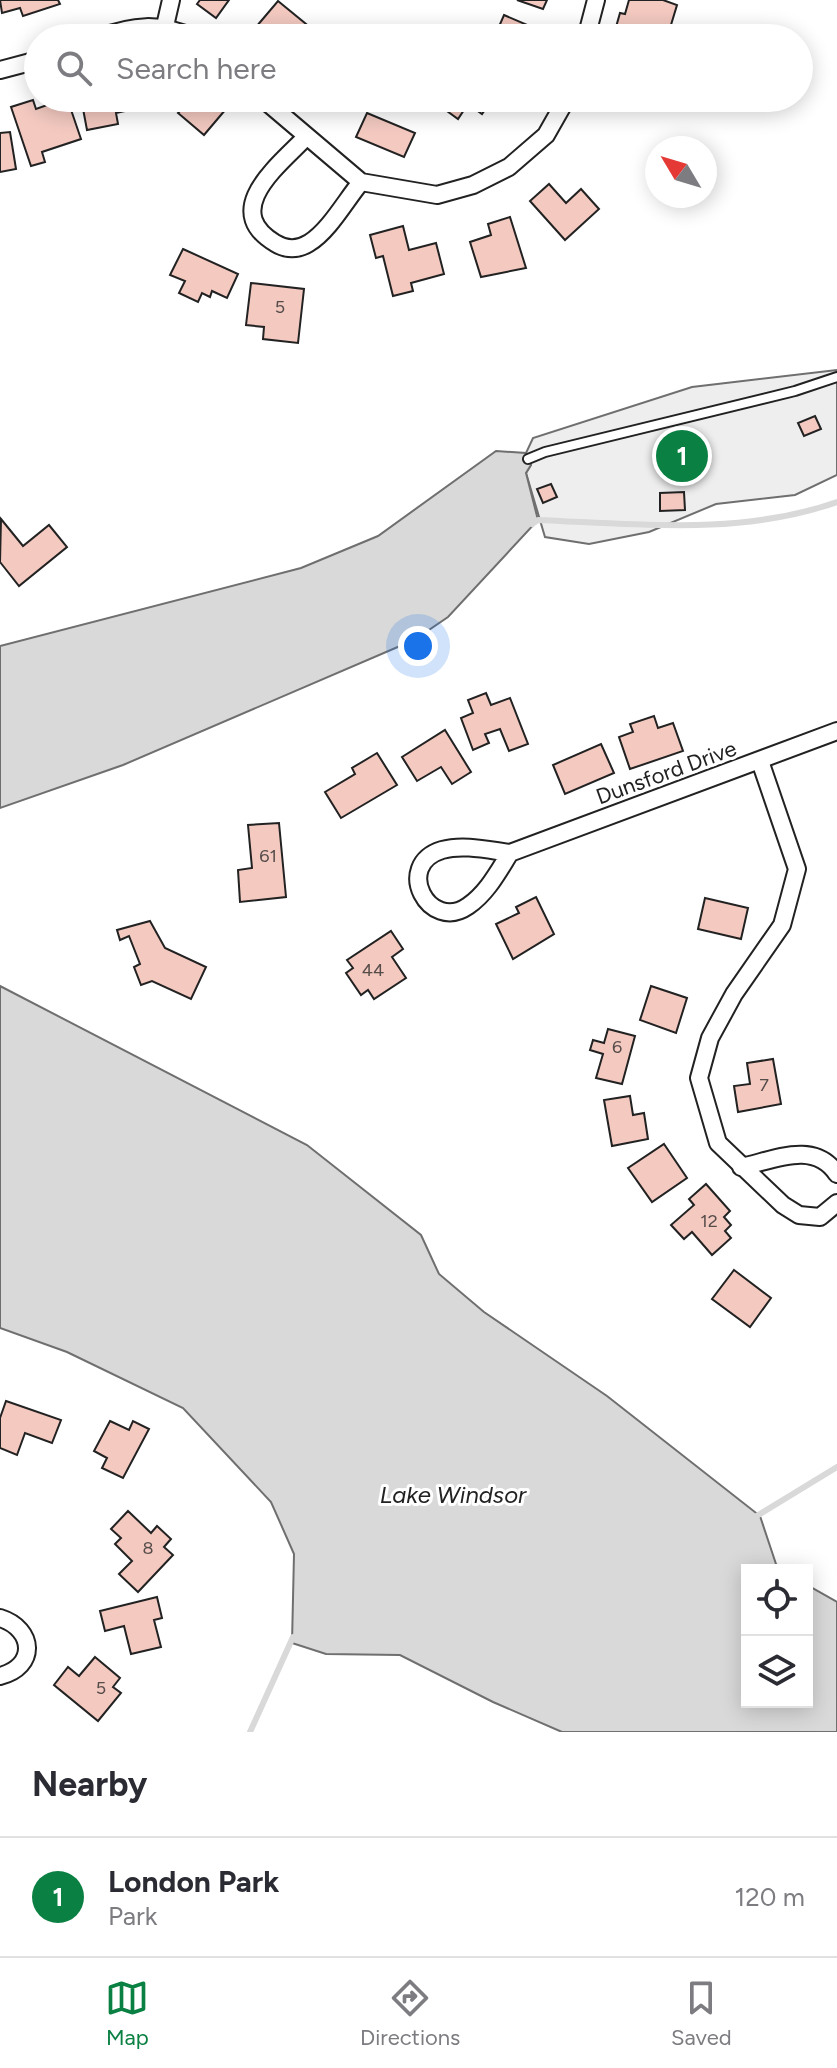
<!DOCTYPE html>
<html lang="en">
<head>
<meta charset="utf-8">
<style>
  body { margin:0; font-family:Figtree,sans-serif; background:#f7f7f7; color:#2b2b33 }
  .controls { position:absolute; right:24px; bottom:24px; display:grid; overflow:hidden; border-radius:0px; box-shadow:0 4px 20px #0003 }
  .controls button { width:72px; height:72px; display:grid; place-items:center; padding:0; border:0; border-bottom:2px solid #e1e1e2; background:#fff; color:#2b2b33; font:40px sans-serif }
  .compass { position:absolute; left:645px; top:136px; width:72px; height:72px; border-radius:50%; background:#fff; box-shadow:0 4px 20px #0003; rotate:308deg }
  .you { position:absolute; left:418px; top:646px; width:28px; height:28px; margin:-20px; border:6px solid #fff; border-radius:50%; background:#1a73e8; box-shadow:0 0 0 12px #1a73e833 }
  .badge { display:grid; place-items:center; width:52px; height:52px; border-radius:50%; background:#0b8043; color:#fff; font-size:26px; font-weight:700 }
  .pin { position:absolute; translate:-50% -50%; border:4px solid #fff; box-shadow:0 2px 8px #0006 }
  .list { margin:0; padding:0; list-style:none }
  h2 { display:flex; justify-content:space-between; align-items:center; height:104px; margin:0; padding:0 32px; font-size:34px }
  h2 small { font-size:26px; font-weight:400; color:#7c7c81 }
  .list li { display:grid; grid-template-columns:52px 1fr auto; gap:24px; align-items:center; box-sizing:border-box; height:120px; padding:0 32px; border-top:2px solid #e1e1e2 }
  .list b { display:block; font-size:30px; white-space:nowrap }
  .list p { margin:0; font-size:26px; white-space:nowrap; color:#7c7c81 }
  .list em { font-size:26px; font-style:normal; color:#7c7c81 }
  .icon { flex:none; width:44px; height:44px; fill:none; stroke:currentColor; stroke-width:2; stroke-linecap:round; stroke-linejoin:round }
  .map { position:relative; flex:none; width:837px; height:1732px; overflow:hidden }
  .search { position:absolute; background:#fff; box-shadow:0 4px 20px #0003; left:24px; right:24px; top:24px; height:88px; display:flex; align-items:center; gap:20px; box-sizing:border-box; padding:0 28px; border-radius:44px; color:#7c7c81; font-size:30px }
  .sheet { height:224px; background:#fff }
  nav { display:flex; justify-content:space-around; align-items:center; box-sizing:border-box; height:112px; border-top:2px solid #e1e1e2; background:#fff; font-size:22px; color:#7c7c81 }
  nav a { display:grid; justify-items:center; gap:4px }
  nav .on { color:#0b8043 }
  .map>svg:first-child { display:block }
  .green { fill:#eee; stroke:#6f6f6f; stroke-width:2 }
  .water { fill:#d9d9d9; stroke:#6f6f6f; stroke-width:2 }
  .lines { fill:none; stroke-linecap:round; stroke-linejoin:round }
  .stream { stroke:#d9d9d9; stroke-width:6 }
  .building { fill:#f3c9c0; stroke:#222; stroke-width:2 }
  .lane-casing { stroke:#222; stroke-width:12 }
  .street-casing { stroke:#222; stroke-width:20 }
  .lane { stroke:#fff; stroke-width:8 }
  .street { stroke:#fff; stroke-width:16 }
  .labels { text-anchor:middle; stroke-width:6; stroke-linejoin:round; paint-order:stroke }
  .number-label { font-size:18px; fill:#564c4a }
  .street-label { font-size:22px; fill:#222; stroke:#fff }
  .water-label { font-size:24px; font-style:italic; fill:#222; stroke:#fff }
</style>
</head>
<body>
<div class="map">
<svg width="837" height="1732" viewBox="0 0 837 1732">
  <rect width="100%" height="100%" fill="#fff"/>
  <polygon class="green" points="837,370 837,475 795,495 716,504 649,532 589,544 545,537 526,473 531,465 526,453 533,438 692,387"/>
  <g class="water">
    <polygon points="496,451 526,453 531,465 526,473 538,520 448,617 414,640 123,765 0,808 0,646 301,568 378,536"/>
    <polygon points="0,986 307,1145 421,1235 439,1274 484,1312 607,1396 760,1516 776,1564 784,1570 747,1570 747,1702 807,1702 807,1585 837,1602 837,1732 562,1732 493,1702 400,1655 326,1654 292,1643 294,1554 271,1502 183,1408 67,1352 0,1328"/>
  </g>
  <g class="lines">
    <g class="stream">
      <path d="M532 524 538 520C637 524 741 536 837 502"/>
      <polyline points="755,1517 837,1467"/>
      <polyline points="250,1732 293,1637"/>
    </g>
  </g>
  <g class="building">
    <polygon points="0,0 58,0 60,4 23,16 20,8 2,13"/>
    <polygon points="200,0 229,0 216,18 197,4"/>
    <polygon points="517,0 547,0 543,9"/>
    <polygon points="629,0 663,0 677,5 667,38 628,38 614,34 620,13 625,14"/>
    <polygon points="278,1 317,33 313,38 268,38 256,27"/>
    <polygon points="504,15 532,27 527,38 494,38"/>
    <polygon points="67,98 81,139 42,152 45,162 31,166 11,107 33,100 36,109"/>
    <polygon points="81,98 132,98 134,109 116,113 118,124 87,130"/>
    <polygon points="173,98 214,98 226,109 204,135 178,113 184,107"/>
    <polygon points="439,98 493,98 482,114 468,104 458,119 436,103"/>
    <polygon points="367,113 415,133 404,157 356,137"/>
    <polygon points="10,132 16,169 0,172 0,133"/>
    <polygon points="549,184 566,203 581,189 599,209 565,240 530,201"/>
    <polygon points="510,217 526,268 481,277 470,242 491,235 488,224"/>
    <polygon points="403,226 409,250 436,243 444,274 411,283 413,291 393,296 383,256 376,258 370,235"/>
    <polygon points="183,249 238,274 227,298 212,291 210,297 202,293 198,302 179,293 185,281 170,275"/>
    <polygon points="251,283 304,289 298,343 263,339 264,327 246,325"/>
    <polygon points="815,416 821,429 804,436 798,423"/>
    <polygon points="551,484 557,497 543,503 537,489"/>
    <polygon points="684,492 685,510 660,511 660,493"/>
    <polygon points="1,519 23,546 49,525 67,547 19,586 0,562"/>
    <polygon points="486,693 491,705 510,698 528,744 509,751 500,729 485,734 489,743 473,750 461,718 473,713 468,700"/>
    <polygon points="654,716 658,728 673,723 683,751 630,769 619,737 633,732 630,724"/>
    <polygon points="445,730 471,772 452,784 441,767 417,781 402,757"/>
    <polygon points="601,744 614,773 565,794 553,765"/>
    <polygon points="377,753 397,785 341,818 325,792 355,774 352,768"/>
    <polygon points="279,823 286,897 240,902 238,870 252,868 248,825"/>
    <polygon points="536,897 554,934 513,959 496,924 519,913 516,907"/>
    <polygon points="705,898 748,908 741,939 698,929"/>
    <polygon points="150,921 165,948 206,967 191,999 152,981 141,985 134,967 140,964 129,936 120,940 117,930"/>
    <polygon points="391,931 403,949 392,957 406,978 374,999 368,990 361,995 346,973 353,968 347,960"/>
    <polygon points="651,986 687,998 676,1033 640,1020"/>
    <polygon points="608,1029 635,1036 622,1084 596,1078 603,1054 590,1050 593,1040 604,1043"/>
    <polygon points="773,1059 781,1104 738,1112 734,1086 750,1084 747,1063"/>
    <polygon points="630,1096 633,1115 644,1113 648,1139 612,1146 604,1100"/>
    <polygon points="664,1144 687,1178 652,1202 628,1168"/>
    <polygon points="706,1184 730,1211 724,1217 731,1225 725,1231 731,1238 712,1255 692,1232 684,1239 671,1225 694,1205 689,1199"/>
    <polygon points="734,1270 771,1298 750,1327 712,1299"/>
    <polygon points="6,1401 61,1420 52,1443 25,1433 17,1455 0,1448 0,1418"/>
    <polygon points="110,1421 129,1430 133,1421 149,1429 123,1478 102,1468 107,1458 94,1451"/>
    <polygon points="128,1511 151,1533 157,1526 171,1539 164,1547 173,1555 138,1592 119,1574 132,1561 115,1544 121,1538 111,1529"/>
    <polygon points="157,1597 162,1618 154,1620 161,1647 131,1654 124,1626 105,1631 100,1611"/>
    <polygon points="95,1657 120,1678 113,1687 121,1693 98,1721 54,1685 68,1667 79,1676"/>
  </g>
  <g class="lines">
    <g class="lane-casing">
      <polyline id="lane" points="528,459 545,452 795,391 837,377"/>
    </g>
    <g class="street-casing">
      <g id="street">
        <polyline points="165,26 171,0"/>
        <path d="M98 38C133 25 159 22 194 38"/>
        <polyline points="586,38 596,0"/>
        <polyline points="0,70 38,60"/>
        <polyline points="262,98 361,182 437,195 473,185 509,167 546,135 567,98"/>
        <path d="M306 137C279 165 220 210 275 243 286 250 298 250 309 243 329 231 346 200 361 182"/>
        <polyline points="760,761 797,869 782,925 734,994 710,1038 699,1078 718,1143 783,1205 799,1215 820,1217 837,1203"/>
        <path d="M510 853C498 872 487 893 468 906 429 933 393 865 442 850 463 844 488 850 510 853L837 731"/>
        <path d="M741 1167C772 1161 814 1139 837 1174"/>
        <path d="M0 1618C35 1629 37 1667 0 1676"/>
      </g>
    </g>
    <use href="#lane" class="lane"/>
    <use href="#street" class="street"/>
  </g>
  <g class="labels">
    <g class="number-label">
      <text x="280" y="313">5</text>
      <text x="268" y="862">61</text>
      <text x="373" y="976">44</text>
      <text x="617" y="1053">6</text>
      <text x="764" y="1091">7</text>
      <text x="709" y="1227">12</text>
      <text x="148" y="1554">8</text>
      <text x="101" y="1694">5</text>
    </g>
    <g class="street-label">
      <text transform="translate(666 772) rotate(-20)" y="8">Dunsford Drive</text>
    </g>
    <g class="water-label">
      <text x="453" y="1503">Lake Windsor</text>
    </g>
  </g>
</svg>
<div class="controls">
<button><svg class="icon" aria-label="locate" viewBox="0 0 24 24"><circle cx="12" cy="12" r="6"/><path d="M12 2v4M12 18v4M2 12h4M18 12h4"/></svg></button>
<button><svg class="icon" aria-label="layers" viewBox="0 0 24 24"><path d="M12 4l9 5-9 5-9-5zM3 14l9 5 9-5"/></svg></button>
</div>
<svg class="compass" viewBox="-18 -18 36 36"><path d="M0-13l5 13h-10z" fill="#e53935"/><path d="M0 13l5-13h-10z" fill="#7c7c81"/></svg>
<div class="you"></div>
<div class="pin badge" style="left:682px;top:456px">1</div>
<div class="search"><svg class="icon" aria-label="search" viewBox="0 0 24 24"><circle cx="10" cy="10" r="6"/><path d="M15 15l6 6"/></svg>Search here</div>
</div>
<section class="sheet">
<h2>Nearby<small></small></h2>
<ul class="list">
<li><span class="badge">1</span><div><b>London Park</b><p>Park</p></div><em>120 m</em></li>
</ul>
</section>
<nav>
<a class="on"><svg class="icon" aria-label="map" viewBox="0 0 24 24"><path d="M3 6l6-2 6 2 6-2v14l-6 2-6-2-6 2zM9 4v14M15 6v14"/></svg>Map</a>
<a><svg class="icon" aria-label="directions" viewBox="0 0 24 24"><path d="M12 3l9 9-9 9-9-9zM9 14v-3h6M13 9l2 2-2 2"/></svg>Directions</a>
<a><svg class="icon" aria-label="saved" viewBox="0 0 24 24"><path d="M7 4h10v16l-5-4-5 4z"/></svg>Saved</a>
</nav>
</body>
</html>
